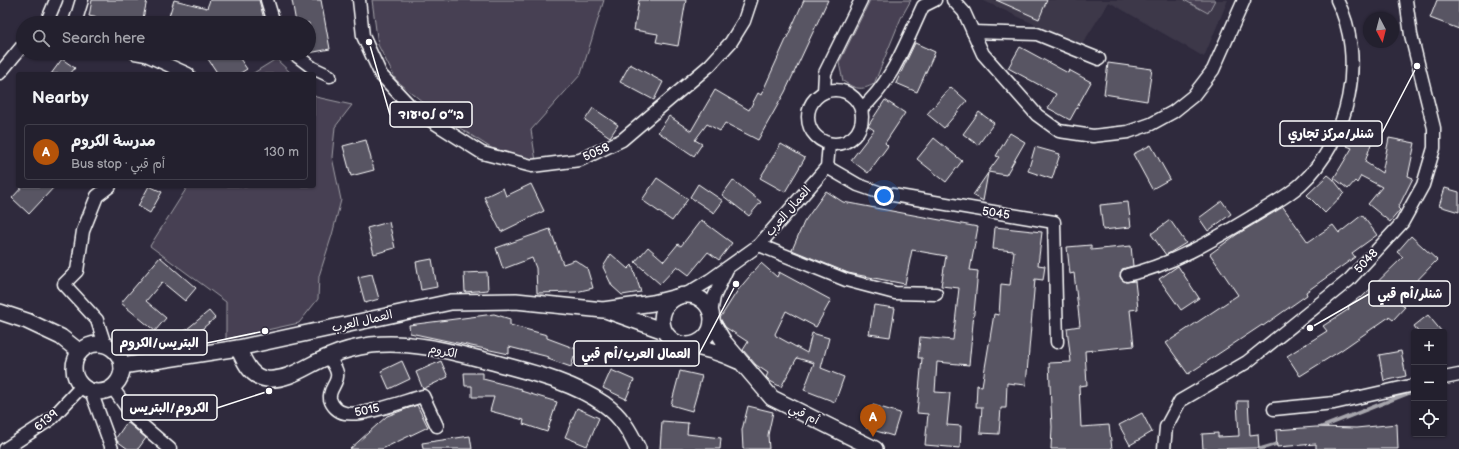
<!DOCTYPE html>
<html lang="en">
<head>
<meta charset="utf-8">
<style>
  body { margin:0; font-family:"Balsamiq Sans","Playpen Sans Arabic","Playpen Sans Hebrew",sans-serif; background:#2b2836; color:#f1f3f6 }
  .controls { position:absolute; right:12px; bottom:12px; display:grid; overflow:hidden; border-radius:4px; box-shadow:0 1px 3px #0004 }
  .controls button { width:36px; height:36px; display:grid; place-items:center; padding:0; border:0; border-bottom:1px solid #403e4a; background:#23202e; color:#f1f3f6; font:20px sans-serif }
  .compass { position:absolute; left:1363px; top:12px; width:36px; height:36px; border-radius:50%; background:#23202e; box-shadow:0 1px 3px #0004; rotate:173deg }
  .you { position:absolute; left:884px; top:196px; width:14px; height:14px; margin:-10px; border:3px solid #fff; border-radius:50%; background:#1a73e8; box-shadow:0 0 0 6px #1a73e833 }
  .badge { display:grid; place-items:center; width:26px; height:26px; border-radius:50%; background:#b45309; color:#fff; font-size:13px; font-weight:700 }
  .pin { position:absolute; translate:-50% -33px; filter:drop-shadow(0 1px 2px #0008) }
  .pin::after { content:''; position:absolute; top:21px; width:14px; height:12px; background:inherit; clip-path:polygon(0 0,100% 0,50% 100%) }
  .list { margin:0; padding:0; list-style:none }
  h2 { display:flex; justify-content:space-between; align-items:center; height:52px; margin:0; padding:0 16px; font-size:17px }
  h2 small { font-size:13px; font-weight:400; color:#a3a3aa }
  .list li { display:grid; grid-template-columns:26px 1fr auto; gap:12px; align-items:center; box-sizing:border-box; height:56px; margin:0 8px 8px; padding:0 8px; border:1px solid #403e4a; border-radius:4px }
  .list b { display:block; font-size:15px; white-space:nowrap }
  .list p { margin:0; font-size:13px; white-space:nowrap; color:#a3a3aa }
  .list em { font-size:13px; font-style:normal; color:#a3a3aa }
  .icon { flex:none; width:22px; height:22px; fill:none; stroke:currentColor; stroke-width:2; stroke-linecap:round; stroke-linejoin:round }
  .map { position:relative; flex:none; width:1459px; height:449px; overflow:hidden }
  .search { position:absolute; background:#23202e; box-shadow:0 1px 3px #0004; left:16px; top:16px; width:300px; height:44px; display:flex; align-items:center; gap:10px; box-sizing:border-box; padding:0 14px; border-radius:22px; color:#a3a3aa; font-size:15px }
  .panel { position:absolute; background:#23202e; box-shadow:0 1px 3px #0004; left:16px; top:72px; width:300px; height:116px; border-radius:4px }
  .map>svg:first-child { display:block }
  .built { fill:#3c3749 }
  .green { fill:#464152; stroke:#a2a0a8 }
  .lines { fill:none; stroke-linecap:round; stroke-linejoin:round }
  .stream { stroke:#a7a6ad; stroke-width:3.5 }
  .building { fill:#595564; stroke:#fff }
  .minor-casing { stroke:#fff; stroke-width:15 }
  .tertiary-casing { stroke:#fff; stroke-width:18 }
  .minor { stroke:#2f2a3d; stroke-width:12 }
  .tertiary { stroke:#2f2a3d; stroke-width:15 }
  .labels { text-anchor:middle; stroke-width:3.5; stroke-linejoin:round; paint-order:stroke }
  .street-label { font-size:12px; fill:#fff; stroke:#2f2a3d }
  .leader { fill:none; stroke:#fff; stroke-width:1.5 }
  .callout-dot { fill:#fff; stroke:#2f2a3d; stroke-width:1.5 }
  .callout { fill:#2f2a3d; stroke:#fff; stroke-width:1.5 }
  .callout-label { font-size:13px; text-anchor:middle; font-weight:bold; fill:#fff }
</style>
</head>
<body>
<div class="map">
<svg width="1459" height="449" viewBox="0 0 1459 449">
  <rect width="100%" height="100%" fill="#2f2a3d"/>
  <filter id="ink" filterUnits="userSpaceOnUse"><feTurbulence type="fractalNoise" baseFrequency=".025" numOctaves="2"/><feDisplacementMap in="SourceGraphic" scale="8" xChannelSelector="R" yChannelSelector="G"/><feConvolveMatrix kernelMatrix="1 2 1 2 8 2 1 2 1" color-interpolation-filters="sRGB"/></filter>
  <g filter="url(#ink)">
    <polygon class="built" points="982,0 1228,0 1204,57 1109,2 1081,46"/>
    <g class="green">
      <polygon points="372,0 604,0 581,74 531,130 536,161 491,148 435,112 396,80 378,45"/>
      <path d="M870 0H911L901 18 874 84C861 91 855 89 843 81L839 63Z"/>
      <polygon points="1184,0 1215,0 1208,13"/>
      <polygon points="276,59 292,74 252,74"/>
      <polygon points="314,95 316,97 352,105 335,127 332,157 341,200 332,235 319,276 318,299 299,323 226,339 226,302 150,246 188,186 314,186"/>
    </g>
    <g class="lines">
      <g class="stream">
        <polyline points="1317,429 1414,391"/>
        <polyline points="1260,449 1280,443"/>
      </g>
    </g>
    <g class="building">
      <polygon points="92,0 147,0 142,23 111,23 112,21 89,16"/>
      <polygon points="174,0 207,8 210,0 259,0 265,23 167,23"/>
      <polygon points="292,0 321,0 330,49 309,53 309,23 296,23"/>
      <polygon points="639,0 686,0 678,46 656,42 658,34 634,30"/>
      <polygon points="804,0 828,0 785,92 758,140 725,123 720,131 707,124 695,140 702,144 694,156 658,132 669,116 691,131 715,90 749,110 758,93 761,95"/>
      <polygon points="996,0 1047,0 1039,19"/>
      <polygon points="1437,0 1459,0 1459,29 1430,18"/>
      <polygon points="915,43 935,52 917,92 896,83"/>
      <polygon points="1020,47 1068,73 1069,70 1091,82 1070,120 1048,108 1056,94 1008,68"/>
      <polygon points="204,53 236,53 247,69 239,74 218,74"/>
      <polygon points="62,59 75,68 70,74 51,74"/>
      <polygon points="1108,63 1152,69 1147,101 1104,94"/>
      <polygon points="630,64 663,82 654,100 620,82"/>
      <polygon points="951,87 967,101 944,128 927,114"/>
      <polygon points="885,100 905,113 885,143 888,146 868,173 851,160 874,130 868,126"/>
      <polygon points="593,108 618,125 610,137 585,120"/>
      <polygon points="979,112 994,123 978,145 963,134"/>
      <polygon points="1355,125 1375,132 1365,162 1382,173 1389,138 1415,143 1408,176 1413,178 1398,208 1400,210 1390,222 1368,204 1382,187 1361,176 1357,183 1355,181 1348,189 1334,178 1352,148 1347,146"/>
      <polygon points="1010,133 1025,142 1006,175 988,172 999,157 996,156"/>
      <polygon points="934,138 962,161 946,182 917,159"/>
      <polygon points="366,140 374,170 351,176 343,146"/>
      <polygon points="781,144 805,158 785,192 760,178"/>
      <polygon points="1151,145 1170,179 1152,189 1133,154"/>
      <polygon points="1035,147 1060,154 1052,179 1028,171"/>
      <polygon points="988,173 983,201 973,195"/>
      <polygon points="1328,175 1333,179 1344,193 1325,213 1307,195"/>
      <polygon points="657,178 688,199 672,221 642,200"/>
      <polygon points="733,180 761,202 749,216 722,195"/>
      <polygon points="531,184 544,211 501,232 484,197 503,188 506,196"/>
      <polygon points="698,184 723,201 714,213 690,197"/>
      <polygon points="23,186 55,186 29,214 12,198"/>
      <polygon points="149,186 162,192 150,213 138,206"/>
      <polygon points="1445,188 1459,192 1459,212 1439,206"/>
      <polygon points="826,191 843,202 978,227 970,270 978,271 969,365 937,362 935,392 950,393 947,425 961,426 960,448 925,445 928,414 917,413 922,358 918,358 920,337 953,340 959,288 941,286 946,256 912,250 905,284 848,273 792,250 804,222"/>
      <polygon points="1222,201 1231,214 1208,231 1199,218"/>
      <polygon points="1128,202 1131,227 1103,230 1100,205"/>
      <polygon points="1283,207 1308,242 1333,225 1339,233 1362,215 1377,235 1352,253 1355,257 1306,292 1307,295 1263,326 1262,325 1188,374 1166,343 1238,295 1210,254 1236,235"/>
      <polygon points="701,220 732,243 719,260 708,252 689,275 677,266 660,284 635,262 648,247 664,261 678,244 681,246"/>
      <polygon points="1170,220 1186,243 1166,255 1151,234"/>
      <polygon points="389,222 395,248 374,254 367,228"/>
      <polygon points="995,227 1042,232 1038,265 1045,266 1043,280 1035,279 1026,385 1007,383 1006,408 1001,408 999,434 980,433 982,407 976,407 977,385 982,386 994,314 999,315 1001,284 1010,285 1014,251 993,249"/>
      <polygon points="550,229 563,264 575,260 587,268 593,288 576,292 537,293 536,268 532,258 503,269 496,248"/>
      <polygon points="1411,236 1437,260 1398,300 1405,307 1393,320 1389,317 1340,351 1300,376 1287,356 1327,331 1323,326 1349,309 1348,306 1360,297 1361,298 1403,257 1397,252"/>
      <polygon points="1091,245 1091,250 1131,246 1133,266 1122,269 1120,277 1125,282 1135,281 1138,309 1130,310 1134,346 1085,351 1087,385 1079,386 1081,427 1109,425 1112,449 1051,449 1052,427 1049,363 1071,362 1067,328 1080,326 1074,273 1070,274 1067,247"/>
      <polygon points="611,254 628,269 632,265 641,292 622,295 612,286 603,267"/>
      <polygon points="160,257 196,288 185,301 162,282 146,301 166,318 155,331 121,303"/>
      <polygon points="432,259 437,287 421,290 416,262"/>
      <polygon points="761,263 777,277 779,272 831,300 816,327 786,311 775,334 776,336 807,353 812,333 829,338 821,368 844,377 835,402 804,390 814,363 797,358 781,387 770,381 766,377 768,373 756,365 743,350 748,342 725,327 720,318 738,290"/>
      <polygon points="1178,266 1199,298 1181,310 1159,279"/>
      <polygon points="487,272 488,290 465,292 464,273"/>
      <polygon points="372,274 379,299 365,303 358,277"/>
      <polygon points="874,305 895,308 890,337 869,334"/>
      <polygon points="209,311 215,318 179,348 167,350 165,347"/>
      <polygon points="494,314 510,319 510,325 547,335 547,338 587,353 588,348 609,351 607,363 574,357 571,367 548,359 549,357 509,347 509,354 410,333 409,325"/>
      <polygon points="1428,315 1442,332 1418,332 1414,326"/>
      <polygon points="1401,351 1406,376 1384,381 1379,355"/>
      <polygon points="402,361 410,379 389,389 381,371"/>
      <polygon points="441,361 448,377 423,389 416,372"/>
      <polygon points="611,370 634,380 626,399 603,388"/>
      <polygon points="680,371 702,376 692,411 671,405"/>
      <polygon points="464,373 483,373 483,379 522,389 521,391 557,402 547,432 523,424 524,420 490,411 494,397 472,397 472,386 465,386"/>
      <polygon points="1237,401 1248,401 1250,435 1258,434 1259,448 1203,449 1202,434 1218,433 1218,437 1239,436"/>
      <polygon points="417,405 428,427 382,449 350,449 387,416"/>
      <polygon points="873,405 900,413 893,436 866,428"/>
      <polygon points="748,406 773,412 768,435 769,449 743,449 742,430"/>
      <polygon points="577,408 599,418 587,446 565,437"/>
      <polygon points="1142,413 1152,432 1130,445 1119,425"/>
      <polygon points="662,421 688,423 687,434 721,438 720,449 660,449"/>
      <polygon points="127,422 146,438 138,449 128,449 117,441 116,438"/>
      <polygon points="1397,424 1398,449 1316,449 1316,444 1277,447 1276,430 1316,427 1356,428"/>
      <polygon points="470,436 472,449 423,449 422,443"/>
    </g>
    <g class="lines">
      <g class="minor-casing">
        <g id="minor">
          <polyline points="267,0 274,23"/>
          <polyline points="359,0 363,36 381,75 414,110 482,153 532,166 580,160 622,140 710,65 731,42 744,21 751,0"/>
          <polyline points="953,0 964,12 983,54 1037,115 1059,131 1093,136 1128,132 1151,124 1173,112 1193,96 1213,70 1244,0"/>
          <polyline points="44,23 48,19 56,0"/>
          <polyline points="75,23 82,0"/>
          <polyline points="973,32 1037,34 1099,59"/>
          <polyline points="135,53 146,55 188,74"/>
          <polyline points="293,53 313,68 330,76"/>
          <polyline points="0,73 23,45"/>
          <circle cx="835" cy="117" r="27"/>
          <polyline points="824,92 825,73 861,0"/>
          <path d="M861 109C892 83 906 42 923 6L935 0"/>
          <polyline points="827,167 858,185 881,193 1054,222 1057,342"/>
          <polyline points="759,245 846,280 895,293 936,294"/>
          <path d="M1127 275C1172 265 1213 240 1253 216 1269 206 1287 197 1301 184 1349 140 1367 58 1337 0"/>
          <polyline points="685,295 710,280 759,245 827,167 829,144"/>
          <polyline points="711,313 714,297 727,269"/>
          <polyline points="105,345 97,320 64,284 77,271 83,231 97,196 110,186"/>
          <path d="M328 356C331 361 336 367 337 373 339 383 328 389 330 399 332 406 338 412 345 413 362 417 404 401 423 396L437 426"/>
          <polyline points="1444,378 1459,375"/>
          <polyline points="112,387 134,418 170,449"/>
          <polyline points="91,391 112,449"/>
          <polyline points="1274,409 1334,403 1414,385"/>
          <polyline points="5,449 51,419 82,386"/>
          <polyline points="1164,449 1166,427 1180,401 1247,362 1349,280 1402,223 1423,185 1434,148 1434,128 1411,35 1406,0"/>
        </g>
      </g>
      <g class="tertiary-casing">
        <g id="tertiary">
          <circle cx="687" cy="320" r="25"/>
          <polyline points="608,311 664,331"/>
          <polyline points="0,312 27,321 61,337 80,352"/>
          <polyline points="712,322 724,342 772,398 875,449"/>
          <circle cx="98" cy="368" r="24"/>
          <path d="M688 346C707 348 721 353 738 361"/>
          <path d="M238 348C245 362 250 377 267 379 290 381 310 363 330 356 342 351 357 347 371 345 413 340 456 353 496 363 533 373 572 382 604 404 621 416 629 430 638 449"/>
          <polyline points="122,366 238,348 451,302 516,301 603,310 653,303 677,297"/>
        </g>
      </g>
      <use href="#minor" class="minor"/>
      <use href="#tertiary" class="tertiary"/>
    </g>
  </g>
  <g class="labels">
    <g class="street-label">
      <text transform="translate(596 152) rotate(-24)" y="4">5058</text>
      <text transform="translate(788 211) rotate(-49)" y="4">العمال العرب</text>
      <text transform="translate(996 213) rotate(9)" y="4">5045</text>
      <text transform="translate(1366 261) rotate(-47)" y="4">5048</text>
      <text transform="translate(362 321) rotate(-13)" y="4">العمال العرب</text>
      <text transform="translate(443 351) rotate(12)" y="4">الكروم</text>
      <text transform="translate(367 410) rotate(-12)" y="4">5015</text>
      <text transform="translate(804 414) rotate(26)" y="4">أم قبي</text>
      <text transform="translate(46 420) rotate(-39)" y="4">6139</text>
    </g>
  </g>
  <path class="leader" d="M369 42L390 115M1417 66L1382 133M1310 328L1369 294M265 331L207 343M736 284L699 354M269 391L217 408"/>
  <g class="callout-dot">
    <circle cx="369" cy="42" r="4"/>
    <circle cx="1417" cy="66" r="4"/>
    <circle cx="1310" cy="328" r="4"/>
    <circle cx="265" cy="331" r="4"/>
    <circle cx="736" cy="284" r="4"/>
    <circle cx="269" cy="391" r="4"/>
  </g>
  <g class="callout">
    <rect x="390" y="102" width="82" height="25" rx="4"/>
    <rect x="1280" y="121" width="102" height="25" rx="4"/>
    <rect x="1369" y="281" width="81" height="25" rx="4"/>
    <rect x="112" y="330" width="95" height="25" rx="4"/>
    <rect x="574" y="341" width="125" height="25" rx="4"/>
    <rect x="122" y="395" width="95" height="25" rx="4"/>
  </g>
  <g class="callout-label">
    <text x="431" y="119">בי״ס לסיעוד</text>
    <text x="1331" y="138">شنلر/مركز تجاري</text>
    <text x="1410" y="298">شنلر/أم قبي</text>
    <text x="159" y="347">البتريس/الكروم</text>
    <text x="636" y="358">العمال العرب/أم قبي</text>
    <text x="169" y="412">الكروم/البتريس</text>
  </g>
</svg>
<div class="controls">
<button>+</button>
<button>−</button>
<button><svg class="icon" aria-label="locate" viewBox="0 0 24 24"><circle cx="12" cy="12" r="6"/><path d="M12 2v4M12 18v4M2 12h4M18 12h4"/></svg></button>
</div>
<svg class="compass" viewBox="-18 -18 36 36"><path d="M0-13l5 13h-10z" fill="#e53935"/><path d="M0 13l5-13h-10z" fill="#a3a3aa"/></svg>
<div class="you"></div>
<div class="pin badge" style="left:873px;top:437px">A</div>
<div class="search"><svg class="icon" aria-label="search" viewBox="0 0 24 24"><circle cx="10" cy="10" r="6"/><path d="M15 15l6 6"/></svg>Search here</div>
<section class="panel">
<h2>Nearby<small></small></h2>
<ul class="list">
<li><span class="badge">A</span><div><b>مدرسة الكروم</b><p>Bus stop · أم قبي</p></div><em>130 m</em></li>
</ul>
</section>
</div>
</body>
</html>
